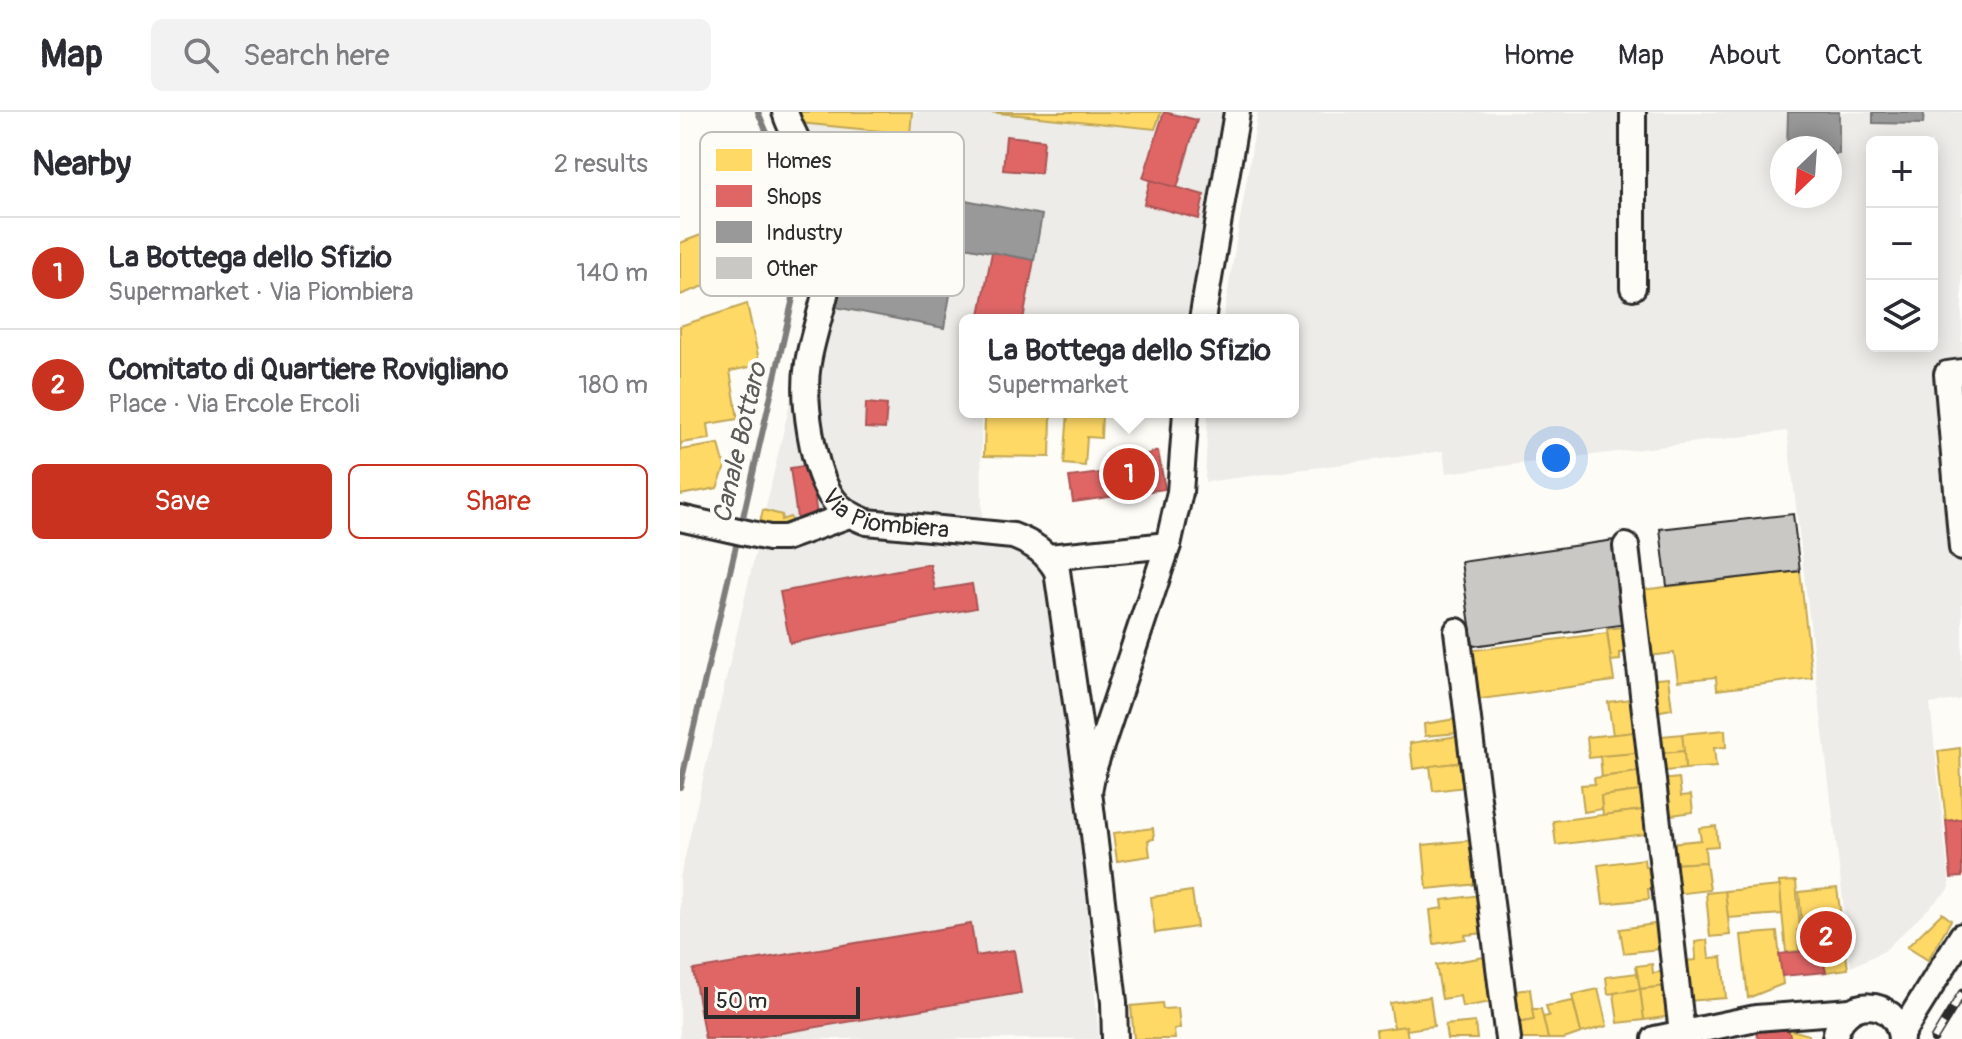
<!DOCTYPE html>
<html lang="en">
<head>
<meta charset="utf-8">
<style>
  body { margin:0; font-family:Pangolin,sans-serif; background:#f2f2f3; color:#2b2b33 }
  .controls { position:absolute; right:24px; top:24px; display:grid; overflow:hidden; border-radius:12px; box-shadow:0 4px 20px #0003 }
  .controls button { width:72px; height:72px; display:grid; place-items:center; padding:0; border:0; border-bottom:2px solid #e1e1e2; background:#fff; color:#2b2b33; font:40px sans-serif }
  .compass { position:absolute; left:1090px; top:24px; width:72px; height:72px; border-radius:50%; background:#fff; box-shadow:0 4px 20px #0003; rotate:205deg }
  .scale { position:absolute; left:24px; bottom:20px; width:156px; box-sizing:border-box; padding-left:8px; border:4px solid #2b2b2b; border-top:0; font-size:22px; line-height:28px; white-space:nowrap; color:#2b2b2b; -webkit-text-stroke:6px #fdfcf7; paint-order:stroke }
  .you { position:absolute; left:876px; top:346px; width:28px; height:28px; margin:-20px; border:6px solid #fff; border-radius:50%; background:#1a73e8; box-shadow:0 0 0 12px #1a73e833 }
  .badge { display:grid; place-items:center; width:52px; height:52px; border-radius:50%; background:#c8321e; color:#fff; font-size:26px; font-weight:700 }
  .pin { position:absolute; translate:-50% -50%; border:4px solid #fff; box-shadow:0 2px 8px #0006 }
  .popup { position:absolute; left:279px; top:202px; width:340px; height:104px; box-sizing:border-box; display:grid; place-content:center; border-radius:12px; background:#fff; filter:drop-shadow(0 2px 6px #0005); font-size:26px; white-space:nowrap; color:#7c7c81 }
  .popup b { font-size:30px; color:#2b2b33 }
  .popup::after { content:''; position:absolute; left:50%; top:100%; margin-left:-16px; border:16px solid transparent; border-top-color:#fff }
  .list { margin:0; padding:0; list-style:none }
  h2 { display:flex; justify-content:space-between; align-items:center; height:104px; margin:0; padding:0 32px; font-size:34px }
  h2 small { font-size:26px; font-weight:400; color:#7c7c81 }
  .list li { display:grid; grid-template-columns:52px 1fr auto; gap:24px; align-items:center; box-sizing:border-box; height:112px; padding:0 32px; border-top:2px solid #e1e1e2 }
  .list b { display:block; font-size:30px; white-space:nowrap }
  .list p { margin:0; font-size:26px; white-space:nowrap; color:#7c7c81 }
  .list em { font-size:26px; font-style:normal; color:#7c7c81 }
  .actions { display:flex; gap:16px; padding:24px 32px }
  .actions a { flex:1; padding:18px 0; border:2px solid #c8321e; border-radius:12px; text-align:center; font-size:28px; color:#c8321e }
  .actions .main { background:#c8321e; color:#fff }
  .icon { flex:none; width:44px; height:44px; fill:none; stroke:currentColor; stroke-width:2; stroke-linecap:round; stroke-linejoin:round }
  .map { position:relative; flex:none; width:1282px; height:927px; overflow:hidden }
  header { display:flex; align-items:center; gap:48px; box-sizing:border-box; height:112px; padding:0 40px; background:#fff; border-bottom:2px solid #e1e1e2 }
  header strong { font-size:38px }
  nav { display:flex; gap:44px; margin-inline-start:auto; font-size:28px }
  .search { width:560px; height:72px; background:#f2f2f3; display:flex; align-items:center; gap:20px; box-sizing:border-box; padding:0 28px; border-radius:12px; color:#7c7c81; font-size:30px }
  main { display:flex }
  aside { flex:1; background:#fff }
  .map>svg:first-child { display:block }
  .built { fill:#edece8; fill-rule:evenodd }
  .homes { fill:#ffd966; stroke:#bfa554; stroke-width:2 }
  .shops { fill:#e06666; stroke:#aa5454; stroke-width:2 }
  .industry { fill:#999; stroke:#787878; stroke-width:2 }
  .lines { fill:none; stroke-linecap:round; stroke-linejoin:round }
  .stream { stroke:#7e7d7b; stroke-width:6 }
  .building { fill:#c9c8c4; stroke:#2b2b2b; stroke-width:2 }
  .minor-casing { stroke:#2b2b2b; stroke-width:30 }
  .minor { stroke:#fdfcf7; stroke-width:24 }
  .rail-casing { stroke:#2b2b2b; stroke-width:9 }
  .rail { stroke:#fdfcf7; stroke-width:6; stroke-dasharray:18; stroke-linecap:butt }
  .labels { text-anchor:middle; stroke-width:8; stroke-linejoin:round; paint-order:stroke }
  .street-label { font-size:24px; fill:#2b2b2b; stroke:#fdfcf7 }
  .water-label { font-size:26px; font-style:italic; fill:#5b5b5a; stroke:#fdfcf7 }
  .key { fill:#fdfcf7; stroke:#bebdba; stroke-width:2 }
  .key-label { font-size:22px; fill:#2b2b2b }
</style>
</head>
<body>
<header>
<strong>Map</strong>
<div class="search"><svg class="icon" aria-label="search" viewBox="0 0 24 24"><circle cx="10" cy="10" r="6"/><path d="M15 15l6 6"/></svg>Search here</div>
<nav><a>Home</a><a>Map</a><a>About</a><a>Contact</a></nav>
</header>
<main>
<aside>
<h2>Nearby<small>2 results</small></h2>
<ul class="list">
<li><span class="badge">1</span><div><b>La Bottega dello Sfizio</b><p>Supermarket · Via Piombiera</p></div><em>140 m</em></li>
<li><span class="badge">2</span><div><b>Comitato di Quartiere Rovigliano</b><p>Place · Via Ercole Ercoli</p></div><em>180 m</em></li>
</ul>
<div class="actions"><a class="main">Save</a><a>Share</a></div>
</aside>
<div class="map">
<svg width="1282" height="927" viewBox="0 0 1282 927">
  <rect width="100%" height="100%" fill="#fdfcf7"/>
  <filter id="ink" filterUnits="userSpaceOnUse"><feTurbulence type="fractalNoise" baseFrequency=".0125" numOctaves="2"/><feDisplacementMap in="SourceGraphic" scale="16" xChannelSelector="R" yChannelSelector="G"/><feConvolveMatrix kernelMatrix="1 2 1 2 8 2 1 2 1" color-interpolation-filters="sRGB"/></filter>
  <g filter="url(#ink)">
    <g class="built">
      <polygon points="97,0 543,0 509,205 435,208 285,208 285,300 301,300 302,411 356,445 370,478 398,692 419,927 0,927 0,766 137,174 139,124 128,79 108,36"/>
      <path d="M578 0H1282V587L1250 592 1270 776 1204 839 1171 855 1107 319 766 361 763 339 525 370 528 300H613V208H543ZM1192 30H1252V234H1192ZM1102 36H1150V84H1102Z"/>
    </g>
    <g class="homes">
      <polygon points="121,0 232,0 230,22 120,11"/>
      <polygon points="309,0 481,0 475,17"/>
      <polygon points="39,116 57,162 0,183 0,131"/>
      <polygon points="67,192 80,253 50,259 58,307 28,312 30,327 1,331 0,338 0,214"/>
      <polygon points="388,300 422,302 421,326 407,325 405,354 384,352"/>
      <polygon points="305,302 371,304 370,345 304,344"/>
      <polygon points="39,332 45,355 37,376 0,383 0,338"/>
      <polygon points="83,398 102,403 101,408 110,405 114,419 78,418"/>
      <polygon points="1120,459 1132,566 1037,578 1036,565 998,569 994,541 968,544 960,478"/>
      <polygon points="950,514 953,540 940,541 940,548 931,549 927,517"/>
      <polygon points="927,521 934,569 794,588 787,539"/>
      <polygon points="988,566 992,597 969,601 965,568"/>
      <polygon points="950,587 955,620 933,623 928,590"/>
      <polygon points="776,607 778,621 745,624 744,612"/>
      <polygon points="1045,618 1046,635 1034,636 1036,655 1005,657 1002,622"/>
      <polygon points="955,620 957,641 909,646 907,625"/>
      <polygon points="1002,622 1004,639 974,642 972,625"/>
      <polygon points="786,623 790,649 733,657 730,631"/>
      <polygon points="1280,636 1282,707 1266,709 1258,639"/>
      <polygon points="1004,639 1005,657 976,660 974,642"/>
      <polygon points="957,641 958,660 922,665 920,644"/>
      <polygon points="783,650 786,675 753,679 750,654"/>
      <polygon points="958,660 960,679 921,684 922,697 904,700 901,673 915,672 914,666"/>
      <polygon points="999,666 1001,684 1011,683 1013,700 984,704 980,668"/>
      <polygon points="960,679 963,698 923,703 921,684"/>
      <polygon points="971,697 974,721 876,733 873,709"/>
      <polygon points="1036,714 1038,734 1025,735 1026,750 993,752 990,731 1021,728 1019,716"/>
      <polygon points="473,716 474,727 468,728 470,744 437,749 433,721"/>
      <polygon points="795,728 799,772 747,777 743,733"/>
      <polygon points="964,747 965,755 968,755 971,777 968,777 969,787 923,792 918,753"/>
      <polygon points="1026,750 1030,778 996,782 993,752"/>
      <polygon points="1116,769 1120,817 1117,818 1119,839 1106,840 1099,770"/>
      <polygon points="1100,774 1102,802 1048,806 1045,779"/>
      <polygon points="1157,776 1168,857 1146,860 1140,837 1136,837 1122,814 1119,780"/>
      <polygon points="512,779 517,815 475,821 471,785"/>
      <polygon points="1045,779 1050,823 1030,825 1026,781"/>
      <polygon points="800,783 805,821 785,823 786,827 754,832 750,798 763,796 762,788"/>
      <polygon points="1262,801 1271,808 1248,848 1227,835"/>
      <polygon points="975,812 978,837 944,841 940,817"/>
      <polygon points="1097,820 1103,872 1068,886 1061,823"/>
      <polygon points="1027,828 1029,846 1042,845 1046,886 1007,889 1003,849 1016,848 1015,830"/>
      <polygon points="805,845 812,890 782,895 780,884 762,887 756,853"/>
      <polygon points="972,852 973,861 986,859 988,874 960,877 956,854"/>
      <polygon points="957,861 960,877 928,882 926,865"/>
      <polygon points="988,874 992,904 964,908 960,877"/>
      <polygon points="850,877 854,908 832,912 828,880"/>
      <polygon points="918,877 927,914 901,921 892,883"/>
      <polygon points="960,877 964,908 938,911 934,881"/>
      <polygon points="750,885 754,914 727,918 726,914 714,916 710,891"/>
      <polygon points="893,889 901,921 884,927 868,927 863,905 869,904 866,894"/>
      <polygon points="482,891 483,897 498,896 500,916 494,917 495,927 454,927 451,894"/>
      <polygon points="852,897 861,897 868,927 834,927 832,912 854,908"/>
      <polygon points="795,910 797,927 767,927 765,913"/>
      <polygon points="726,914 728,927 697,927 696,918"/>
      <polygon points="1108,917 1129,923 1130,927 1111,927"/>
    </g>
    <g class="shops">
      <polygon points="484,0 517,8 497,76 463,66"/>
      <polygon points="326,24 364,28 361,61 323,58"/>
      <polygon points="470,68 524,83 519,107 464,92"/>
      <polygon points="312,140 354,148 343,208 299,208"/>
      <polygon points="186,291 207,293 205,317 185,316"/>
      <polygon points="478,339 485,377 393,390 389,365 443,358 442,349"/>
      <polygon points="130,353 137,404 117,406 110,356"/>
      <polygon points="250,452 255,478 292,472 296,496 110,531 100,480"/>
      <polygon points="1282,707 1282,765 1271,766 1266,709"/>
      <polygon points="291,812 296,844 334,838 341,881 65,927 25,927 13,858"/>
      <polygon points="1140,837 1146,860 1102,864 1099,842"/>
      <polygon points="1108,917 1111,927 1078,927 1076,920"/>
    </g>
    <g class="industry">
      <polygon points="1108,0 1159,0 1159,42 1150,42 1150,36 1107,36"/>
      <polygon points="1193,0 1244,0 1243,12 1193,11"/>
      <polygon points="147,47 180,56 177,71 187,73 188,69 362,103 354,148 279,134 264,216 150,194"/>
    </g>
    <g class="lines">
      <g class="stream">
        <polyline points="61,414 121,151 118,115 106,65 78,0"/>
        <polyline points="0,675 58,425"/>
      </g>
    </g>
    <g class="building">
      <polygon points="1113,402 1120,459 987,474 980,417"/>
      <polygon points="935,428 947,512 793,534 781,450"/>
    </g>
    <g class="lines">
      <g class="minor-casing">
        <g id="minor">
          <path id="s1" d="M105 0C111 20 122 36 131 55 141 78 147 107 150 132 154 171 134 213 128 251 122 286 132 358 153 387 161 399 174 405 187 410L333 424C354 432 366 440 377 459L409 680"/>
          <polyline points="953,175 953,0"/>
          <polyline points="522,208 557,0"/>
          <polyline points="1282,260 1267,262 1282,436"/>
          <polyline points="0,406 89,426 105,426 169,403"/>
          <polyline points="946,434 1002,921"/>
          <polyline points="369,445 488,433"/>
          <polyline points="777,519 828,927"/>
          <polyline points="1221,922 1282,824"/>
          <polyline points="435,927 434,890 409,680 413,658 488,433 500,380 506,300"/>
          <polyline points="975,927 1076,906 1171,899"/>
          <path d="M1155 927C1160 883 1218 884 1221 927"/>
        </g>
      </g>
      <use href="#minor" class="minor"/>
      <g class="rail-casing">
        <polyline id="rail" points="1254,927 1282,881"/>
      </g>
      <use href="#rail" class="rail"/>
    </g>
  </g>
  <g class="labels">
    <g class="street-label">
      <text dy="8" stroke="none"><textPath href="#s1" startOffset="460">Via Piombiera</textPath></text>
    </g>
    <g class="water-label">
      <text transform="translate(59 331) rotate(-77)" y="9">Canale Bottaro</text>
    </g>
  </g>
  <rect x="20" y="20" width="264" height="164" rx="12" class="key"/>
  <rect x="36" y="37" width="36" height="22" fill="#ffd966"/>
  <rect x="36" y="73" width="36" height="22" fill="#e06666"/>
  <rect x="36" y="109" width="36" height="22" fill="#999"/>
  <rect x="36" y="145" width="36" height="22" fill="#c9c8c4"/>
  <g class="key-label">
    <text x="86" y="56">Homes</text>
    <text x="86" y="92">Shops</text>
    <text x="86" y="128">Industry</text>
    <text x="86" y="164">Other</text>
  </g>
</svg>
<div class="controls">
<button>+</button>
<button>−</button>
<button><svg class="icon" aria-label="layers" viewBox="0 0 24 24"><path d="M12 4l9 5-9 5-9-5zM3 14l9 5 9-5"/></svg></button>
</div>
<svg class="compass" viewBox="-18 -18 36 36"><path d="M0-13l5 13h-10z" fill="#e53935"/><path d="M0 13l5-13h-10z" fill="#7c7c81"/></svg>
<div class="scale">50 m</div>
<div class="you"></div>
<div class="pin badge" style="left:449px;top:362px">1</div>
<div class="popup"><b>La Bottega dello Sfizio</b>Supermarket</div>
<div class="pin badge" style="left:1146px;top:825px">2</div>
</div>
</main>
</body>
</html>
